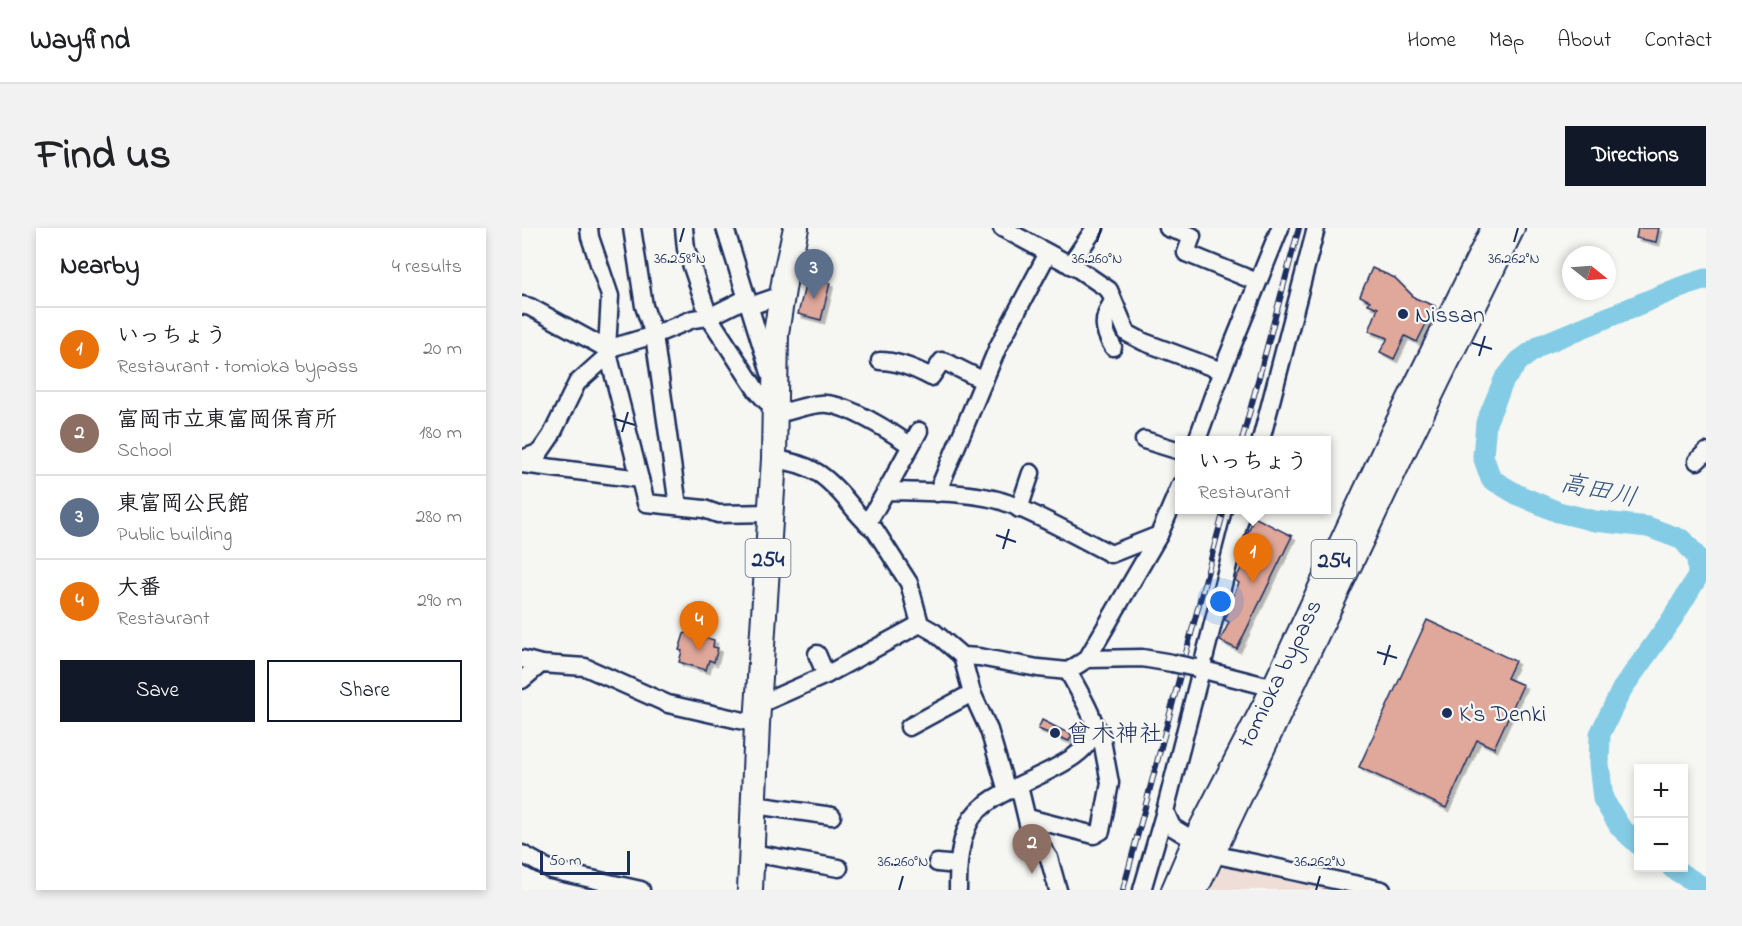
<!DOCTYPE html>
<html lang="en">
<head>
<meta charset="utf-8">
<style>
  body { margin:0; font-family:"Indie Flower","Klee One",sans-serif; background:#f2f2f2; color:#202124 }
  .controls { position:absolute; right:18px; bottom:18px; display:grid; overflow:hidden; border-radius:0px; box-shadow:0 3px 9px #0003 }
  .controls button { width:54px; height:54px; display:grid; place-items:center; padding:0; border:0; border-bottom:2px solid #e0e0e0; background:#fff; color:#202124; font:30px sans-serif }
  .compass { position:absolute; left:1040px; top:18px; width:54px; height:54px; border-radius:50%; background:#fff; box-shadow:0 3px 9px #0003; rotate:107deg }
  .scale { position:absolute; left:18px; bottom:15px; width:90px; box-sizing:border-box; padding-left:6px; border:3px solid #1b2f5e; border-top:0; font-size:16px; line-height:21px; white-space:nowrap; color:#1b2f5e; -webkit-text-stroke:4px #f6f6f2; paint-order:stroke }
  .you { position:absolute; left:699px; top:374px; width:21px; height:21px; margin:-15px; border:4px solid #fff; border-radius:50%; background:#1a73e8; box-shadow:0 0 0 9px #1a73e833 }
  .badge { display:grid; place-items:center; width:39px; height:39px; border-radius:50%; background:#111827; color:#fff; font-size:20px; font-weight:700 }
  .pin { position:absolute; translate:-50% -50px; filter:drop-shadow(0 2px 3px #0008) }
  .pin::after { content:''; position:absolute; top:32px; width:21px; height:18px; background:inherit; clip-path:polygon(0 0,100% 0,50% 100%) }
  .popup { position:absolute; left:653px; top:208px; width:156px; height:78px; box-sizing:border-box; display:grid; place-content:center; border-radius:0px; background:#fff; filter:drop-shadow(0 2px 4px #0005); font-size:20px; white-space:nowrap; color:#757577 }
  .popup b { font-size:22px; color:#202124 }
  .popup::after { content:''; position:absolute; left:50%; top:100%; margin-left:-12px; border:12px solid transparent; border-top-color:#fff }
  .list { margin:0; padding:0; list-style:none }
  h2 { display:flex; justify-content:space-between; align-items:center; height:78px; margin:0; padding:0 24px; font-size:26px }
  h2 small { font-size:20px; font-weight:400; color:#757577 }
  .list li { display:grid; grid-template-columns:39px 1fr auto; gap:18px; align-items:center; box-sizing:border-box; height:84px; padding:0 24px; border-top:2px solid #e0e0e0 }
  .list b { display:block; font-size:22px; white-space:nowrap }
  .list p { margin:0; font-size:20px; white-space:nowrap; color:#757577 }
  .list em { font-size:20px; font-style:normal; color:#757577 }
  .actions { display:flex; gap:12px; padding:18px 24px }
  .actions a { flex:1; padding:14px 0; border:2px solid #111827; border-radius:0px; text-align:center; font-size:21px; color:#111827 }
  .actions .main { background:#111827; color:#fff }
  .map { position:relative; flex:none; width:1184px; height:662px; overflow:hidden; border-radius:0px }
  header { display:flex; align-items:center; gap:36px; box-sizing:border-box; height:84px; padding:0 30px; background:#fff; border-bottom:2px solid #e0e0e0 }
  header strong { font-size:28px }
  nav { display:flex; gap:33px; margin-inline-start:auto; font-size:21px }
  .intro { display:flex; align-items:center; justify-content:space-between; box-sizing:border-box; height:144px; padding:0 36px }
  h1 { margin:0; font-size:42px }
  .button { padding:15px 27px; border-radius:0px; background:#111827; color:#fff; font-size:21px; font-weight:700 }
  main { display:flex; gap:36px; padding:0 36px }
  aside { flex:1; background:#fff; border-radius:0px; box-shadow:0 3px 9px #0003 }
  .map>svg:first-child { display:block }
  .built { fill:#efded8 }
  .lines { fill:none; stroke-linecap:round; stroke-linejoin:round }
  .river { stroke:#84cce5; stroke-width:21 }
  .building { fill:#e0a79b; stroke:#1b2f5e; stroke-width:1.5; filter:url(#shadow) }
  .minor-casing { stroke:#1b2f5e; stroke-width:21 }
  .highway-casing { stroke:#1b2f5e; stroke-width:28 }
  .minor { stroke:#f6f6f2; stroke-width:16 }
  .highway { stroke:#f6f6f2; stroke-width:24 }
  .rail-casing { stroke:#1b2f5e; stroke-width:6 }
  .rail { stroke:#f6f6f2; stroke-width:4; stroke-dasharray:11; stroke-linecap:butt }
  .minor-bridge-casing { stroke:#1b2f5e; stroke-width:21; stroke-linecap:butt }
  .minor-bridge { stroke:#f6f6f2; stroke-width:16 }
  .ticks { fill:none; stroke:#1b2f5e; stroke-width:2 }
  .poi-dot { fill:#1b2f5e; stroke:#f6f6f2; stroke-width:2 }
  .labels { text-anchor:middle; stroke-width:4.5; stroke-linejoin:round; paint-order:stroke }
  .shield { fill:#f6f6f2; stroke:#5d6b8a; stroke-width:1.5 }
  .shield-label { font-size:22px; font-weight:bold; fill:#1b2f5e }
  .poi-label { font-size:24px; fill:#1b2f5e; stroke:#f6f6f2; text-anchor:start }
  .street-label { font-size:24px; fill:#1b2f5e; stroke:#f6f6f2 }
  .water-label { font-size:26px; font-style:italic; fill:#355680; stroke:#f6f6f2 }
  .ticks-label { font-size:15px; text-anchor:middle; fill:#1b2f5e; stroke:#f6f6f2; stroke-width:4.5; stroke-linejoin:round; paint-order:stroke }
</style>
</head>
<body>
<header>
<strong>Wayfind</strong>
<nav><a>Home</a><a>Map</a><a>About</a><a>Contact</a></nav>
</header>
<div class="intro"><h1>Find us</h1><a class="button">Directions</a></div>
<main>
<aside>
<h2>Nearby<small>4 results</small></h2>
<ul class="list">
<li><span class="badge" style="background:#e8710a">1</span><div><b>いっちょう</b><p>Restaurant · tomioka bypass</p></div><em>20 m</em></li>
<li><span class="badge" style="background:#8d6e63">2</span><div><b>富岡市立東富岡保育所</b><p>School</p></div><em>180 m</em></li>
<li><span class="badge" style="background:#5c6f8a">3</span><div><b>東富岡公民館</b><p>Public building</p></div><em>280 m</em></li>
<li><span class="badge" style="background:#e8710a">4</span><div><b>大番</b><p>Restaurant</p></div><em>290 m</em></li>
</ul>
<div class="actions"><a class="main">Save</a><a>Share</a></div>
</aside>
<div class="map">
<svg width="1184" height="662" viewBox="0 0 1184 662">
  <defs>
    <filter id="shadow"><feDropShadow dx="3.5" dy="3.5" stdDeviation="0" flood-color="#0004"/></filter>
  </defs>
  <rect width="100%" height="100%" fill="#f6f6f2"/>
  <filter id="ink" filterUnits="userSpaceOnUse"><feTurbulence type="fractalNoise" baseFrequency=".0167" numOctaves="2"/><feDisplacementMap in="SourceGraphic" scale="12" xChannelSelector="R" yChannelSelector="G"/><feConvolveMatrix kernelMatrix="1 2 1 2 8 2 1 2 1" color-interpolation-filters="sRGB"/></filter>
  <g filter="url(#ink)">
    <polygon class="built" points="706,637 826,662 683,662 691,647"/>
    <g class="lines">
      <g class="river">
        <polyline points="1116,616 1098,599 1081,571 1077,536 1078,506 1100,461 1150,391 1176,348 1175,329 1161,312 1126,299 1073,293 1036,284 996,267 969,251 961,228 964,195 982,152 997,133 1019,117 1159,59 1184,51"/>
        <polyline points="1150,640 1184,661"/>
      </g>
    </g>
    <g class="building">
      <polygon points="1116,0 1137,0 1134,14 1114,10"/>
      <polygon points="850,40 873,50 893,70 913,78 895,114 883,108 872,131 858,124 866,110 847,103 856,80 846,76 848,73 838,68"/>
      <polygon points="285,50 308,55 299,92 276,86"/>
      <polygon points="732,289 770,308 715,421 698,413 707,394 703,392 709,377 707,376 717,355 713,352 722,335 718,333 726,314 723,312"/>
      <polygon points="905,392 993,433 985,450 1001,457 972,520 955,512 924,580 837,539"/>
      <polygon points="166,404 192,412 191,419 196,420 192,434 187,432 184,442 157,434 160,423 157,422 162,406"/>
      <polygon points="520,492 550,507 547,513 516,501"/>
    </g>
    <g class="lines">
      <g class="minor-casing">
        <g id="minor">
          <polyline points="67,0 68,9 88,68 85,121 124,275 182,281 196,286 249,285"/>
          <polyline points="110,0 122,78 132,107 156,278"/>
          <polyline points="162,0 164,21 187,89 235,163 244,173 252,177"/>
          <polyline points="203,0 248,145"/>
          <polyline points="480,0 556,41 587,62 605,105 622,114 700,143"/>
          <polyline points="646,0 670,8 664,25 735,54"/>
          <polyline points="548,37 573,0"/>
          <polyline points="0,77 8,79 85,121 132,107 171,91 187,89 225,70"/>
          <polyline points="228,78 260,67"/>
          <path d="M591 119C580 101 580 91 591 73"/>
          <path d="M358 133C376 133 394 141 409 149L420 133 424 134 462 153"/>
          <path d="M252 186C268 184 283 177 298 176 321 173 369 204 388 217"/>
          <polyline points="622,212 658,223"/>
          <polyline points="675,212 700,143 758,0"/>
          <polyline points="739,212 794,0"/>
          <polyline points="0,231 18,224 29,208 55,155 85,128 86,124"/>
          <path d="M252 231C289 236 303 246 327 275 335 285 343 295 353 302L387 355 398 396 412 404 440 428 457 429 516 440 546 443 565 431 637 307 658 258"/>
          <polyline points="1175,233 1184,224"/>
          <polyline points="0,236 118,251"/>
          <polyline points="364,263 397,203"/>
          <polyline points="415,265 476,119 526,25"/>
          <polyline points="497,281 509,245"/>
          <path d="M345 296 364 263C398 264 454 263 485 275 520 288 555 309 589 326L637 307"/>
          <polyline points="295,426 304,447"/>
          <polyline points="440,428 450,465 467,502 485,563"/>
          <polyline points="0,431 19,436"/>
          <polyline points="565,431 620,430 650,435"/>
          <polyline points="674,440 752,460"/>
          <polyline points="0,452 19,436 63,439 146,476 235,496"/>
          <polyline points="236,477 304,447 398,396"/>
          <polyline points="387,499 450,465"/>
          <polyline points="497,558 507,600 527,630 536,662"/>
          <polyline points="232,577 310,588"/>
          <polyline points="643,583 650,599 673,613 690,626 860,662"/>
          <polyline points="506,590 572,607 579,603 588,555 579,507 572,495"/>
          <polyline points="230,625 317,640"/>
          <polyline points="0,626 29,642 119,662"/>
          <polyline points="415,635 436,637"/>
          <path d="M436 662C436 639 437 616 447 595 466 554 572 543 572 497 572 488 551 453 546 443"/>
          <polyline points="620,662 643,583 720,282"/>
        </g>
      </g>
      <g class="highway-casing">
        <g id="highway">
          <polyline points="228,662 235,496 252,231 254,105 263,49 274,0"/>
          <polyline points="652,662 673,613 752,460 872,203 972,0"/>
          <polyline points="673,662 888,209 990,0"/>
        </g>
      </g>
      <use href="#minor" class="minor"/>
      <use href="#highway" class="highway"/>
      <g class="rail-casing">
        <g id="rail">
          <polyline points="720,212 777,0"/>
          <polyline points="601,662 702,282"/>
        </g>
      </g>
      <use href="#rail" class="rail"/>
      <g class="minor-bridge-casing">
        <polyline id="minor-bridge" points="650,435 674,440"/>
      </g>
      <use href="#minor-bridge" class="minor-bridge"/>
    </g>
  </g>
  <path class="ticks" d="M158 14 162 0M575 14 579 0M992 14 996 0M950 115 970 121M957 128 963 108M93 191 113 197M100 204 106 184M474 307 494 314M481 321 487 301M855 424 875 430M862 437 868 417M377 662 381 648M794 662 798 648"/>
  <g class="poi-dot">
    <circle cx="881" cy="86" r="6"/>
    <circle cx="925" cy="485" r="6"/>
    <circle cx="533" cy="505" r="6"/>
  </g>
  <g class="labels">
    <g class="shield">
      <rect x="223.5" y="311" width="45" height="38" rx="4.5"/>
      <rect x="789.5" y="312" width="45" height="38" rx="4.5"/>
    </g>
    <g class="shield-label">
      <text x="246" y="338">254</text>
      <text x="812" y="339">254</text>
    </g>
    <g class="poi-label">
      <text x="893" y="94">Nissan</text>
      <text x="937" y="493">K's Denki</text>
      <text x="545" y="513">曾木神社</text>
    </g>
    <g class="street-label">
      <text transform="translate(757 445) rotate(-64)" y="8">tomioka bypass</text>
    </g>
    <g class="water-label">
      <text transform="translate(1077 261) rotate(12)" y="9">高田川</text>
    </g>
  </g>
  <g class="ticks-label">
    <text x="158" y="35">36.258°N</text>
    <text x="575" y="35">36.260°N</text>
    <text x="992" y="35">36.262°N</text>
    <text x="381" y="638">36.260°N</text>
    <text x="798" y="638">36.262°N</text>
  </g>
</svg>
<div class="controls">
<button>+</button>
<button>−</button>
</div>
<svg class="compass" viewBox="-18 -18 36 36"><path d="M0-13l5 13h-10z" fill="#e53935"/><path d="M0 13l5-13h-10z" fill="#757577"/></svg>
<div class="scale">50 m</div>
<div class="you"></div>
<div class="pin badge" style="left:731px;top:355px;background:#e8710a">1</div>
<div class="popup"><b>いっちょう</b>Restaurant</div>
<div class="pin badge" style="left:510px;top:646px;background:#8d6e63">2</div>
<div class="pin badge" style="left:292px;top:71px;background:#5c6f8a">3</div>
<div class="pin badge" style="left:177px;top:423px;background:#e8710a">4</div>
</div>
</main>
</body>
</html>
